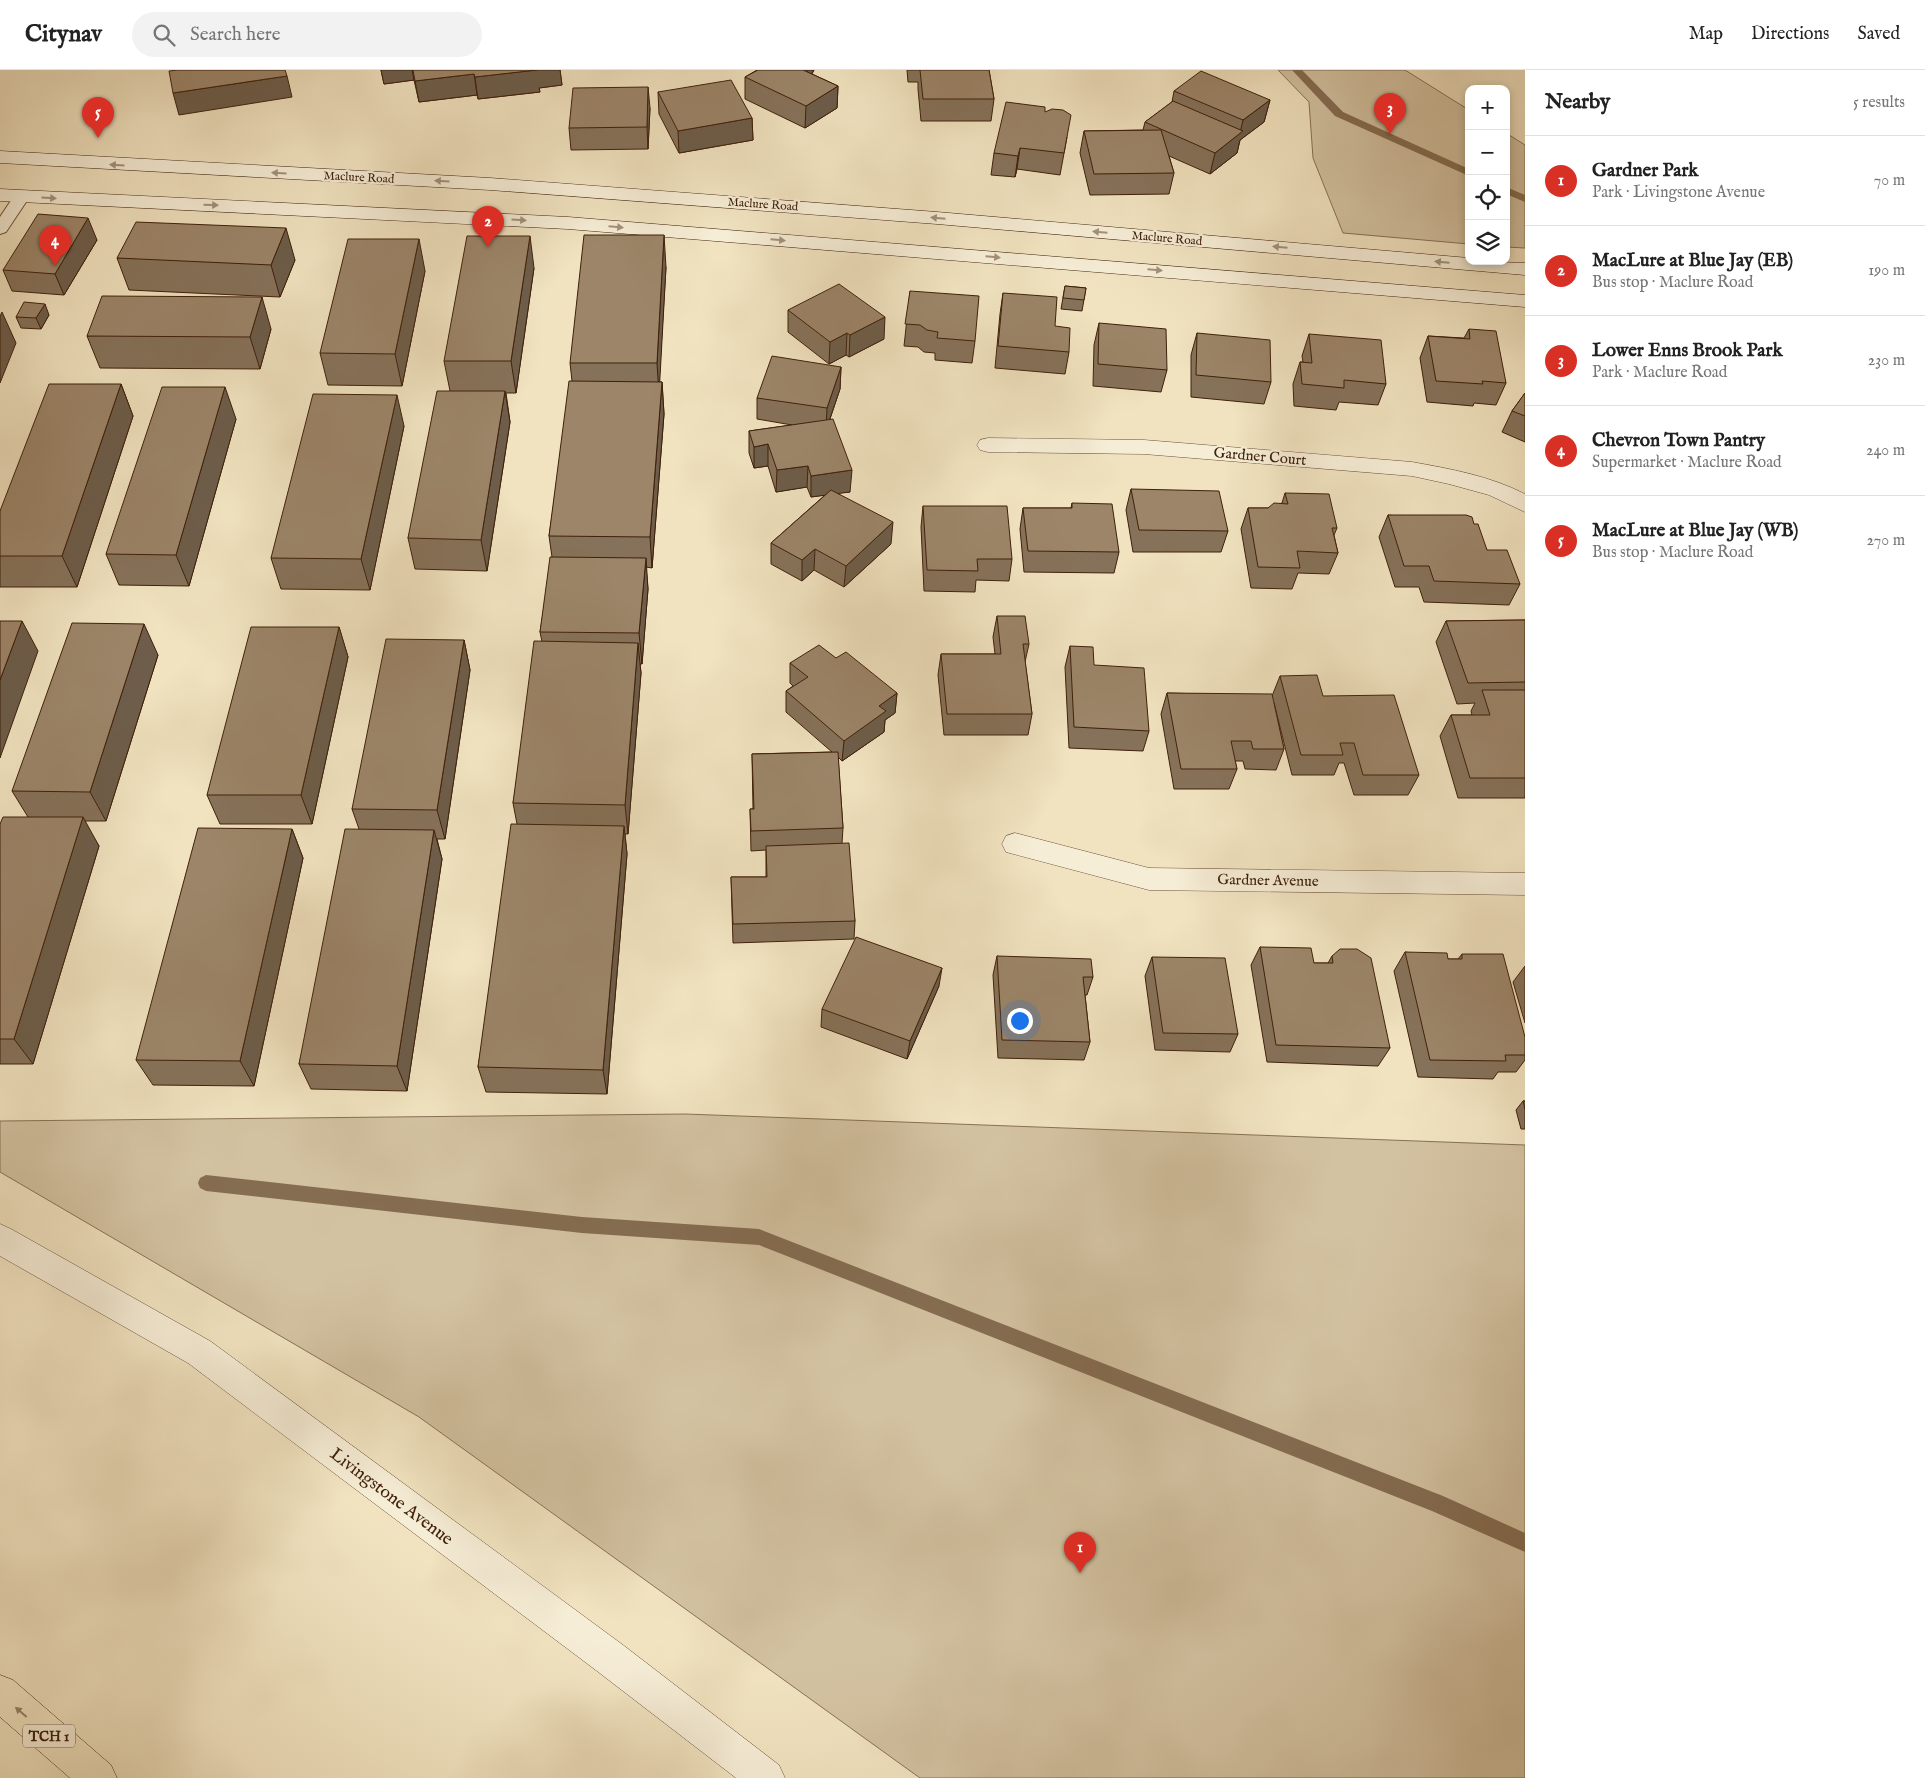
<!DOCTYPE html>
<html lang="en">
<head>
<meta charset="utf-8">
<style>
  body { margin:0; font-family:"IM FELL English",serif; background:#f2f2f2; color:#222 }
  .controls { position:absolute; right:15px; top:15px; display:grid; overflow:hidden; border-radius:10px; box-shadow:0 2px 8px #0003 }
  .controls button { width:45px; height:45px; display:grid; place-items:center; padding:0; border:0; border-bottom:1px solid #e0e0e0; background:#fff; color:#222; font:25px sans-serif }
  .you { position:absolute; left:1019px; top:950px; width:18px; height:18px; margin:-12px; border:4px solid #fff; border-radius:50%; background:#1a73e8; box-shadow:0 0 0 8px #1a73e833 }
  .badge { display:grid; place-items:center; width:32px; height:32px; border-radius:50%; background:#d93025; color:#fff; font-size:16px; font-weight:700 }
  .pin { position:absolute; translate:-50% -41px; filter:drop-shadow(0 1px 2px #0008) }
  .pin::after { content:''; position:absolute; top:26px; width:18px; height:15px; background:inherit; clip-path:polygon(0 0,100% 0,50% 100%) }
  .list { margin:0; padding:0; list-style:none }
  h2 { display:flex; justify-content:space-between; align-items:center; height:65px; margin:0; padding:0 20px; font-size:21px }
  h2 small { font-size:16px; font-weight:400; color:#767676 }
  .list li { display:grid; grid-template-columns:32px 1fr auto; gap:15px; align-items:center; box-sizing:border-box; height:90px; padding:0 20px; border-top:1px solid #e0e0e0 }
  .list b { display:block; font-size:19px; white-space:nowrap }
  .list p { margin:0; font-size:16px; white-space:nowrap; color:#767676 }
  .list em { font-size:16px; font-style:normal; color:#767676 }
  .icon { flex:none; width:28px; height:28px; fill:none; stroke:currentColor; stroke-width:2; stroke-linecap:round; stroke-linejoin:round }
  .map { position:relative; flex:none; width:1525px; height:1708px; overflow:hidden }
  header { display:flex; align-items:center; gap:30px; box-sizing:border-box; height:70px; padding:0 25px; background:#fff; border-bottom:1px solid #e0e0e0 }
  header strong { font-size:24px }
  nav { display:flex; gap:28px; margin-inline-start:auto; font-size:18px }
  .search { width:350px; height:45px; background:#f2f2f2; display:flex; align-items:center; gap:12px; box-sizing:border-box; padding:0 18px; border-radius:28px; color:#767676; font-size:19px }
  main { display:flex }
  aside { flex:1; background:#fff }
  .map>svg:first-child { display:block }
  .green { fill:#d3c2a1; stroke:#897156 }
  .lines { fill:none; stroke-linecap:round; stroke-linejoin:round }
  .stream { fill:#856d52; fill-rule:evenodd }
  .service-casing { stroke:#6c5138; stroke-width:2 }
  .minor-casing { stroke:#6c5138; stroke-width:1 }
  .tertiary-casing { stroke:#6c5138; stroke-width:1 }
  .secondary-casing { stroke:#3f200a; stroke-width:1 }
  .motorway-casing { stroke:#3f200a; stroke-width:1 }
  .service { fill:#f6edd6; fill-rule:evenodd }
  .minor { fill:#f6edd6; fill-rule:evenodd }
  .tertiary { fill:#f6edd6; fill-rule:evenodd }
  .secondary { fill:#f6edd6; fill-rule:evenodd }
  .motorway { fill:#f1e3c0; fill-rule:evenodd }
  .wall { fill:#86725a; stroke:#3f200a }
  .shaded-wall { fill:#6d5d4a; stroke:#3f200a }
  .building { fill:#9c8569; stroke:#3f200a }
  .oneway { fill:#a4917a }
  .oneway2 { fill:#988265 }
  .labels { text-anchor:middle; stroke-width:4.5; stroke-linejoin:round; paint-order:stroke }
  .far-street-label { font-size:12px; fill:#3f200a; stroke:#f6edd6 }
  .shield { fill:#f6edd6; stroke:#765e47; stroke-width:1 }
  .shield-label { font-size:14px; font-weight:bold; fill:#3f200a }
  .street-label { font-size:15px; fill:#3f200a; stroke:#f6edd6 }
  .near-street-label { font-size:18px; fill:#3f200a; stroke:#f6edd6 }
</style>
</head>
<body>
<header>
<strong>Citynav</strong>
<div class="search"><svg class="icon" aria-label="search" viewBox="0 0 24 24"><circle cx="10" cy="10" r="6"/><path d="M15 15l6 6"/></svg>Search here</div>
<nav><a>Map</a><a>Directions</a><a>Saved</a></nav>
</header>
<main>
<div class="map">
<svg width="1525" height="1708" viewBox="0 0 1525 1708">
  <rect width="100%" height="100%" fill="#f1e3c0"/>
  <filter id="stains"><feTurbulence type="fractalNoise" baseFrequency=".004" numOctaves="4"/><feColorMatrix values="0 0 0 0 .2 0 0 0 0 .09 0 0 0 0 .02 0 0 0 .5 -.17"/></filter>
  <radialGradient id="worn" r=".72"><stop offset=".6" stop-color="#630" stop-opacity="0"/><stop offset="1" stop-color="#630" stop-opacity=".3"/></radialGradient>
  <g class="green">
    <polygon points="1278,0 1405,0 1469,40 1469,174 1343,163 1313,88 1309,32"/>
    <polygon points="1506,63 1525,75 1525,178 1506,177"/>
    <polygon points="685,1044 1525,1075 1525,1708 920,1708 419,1347 0,1102 0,1051"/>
  </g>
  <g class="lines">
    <g class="stream">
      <polygon points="1292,0 1302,0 1343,42 1469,99 1469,106 1335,46"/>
      <polygon points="1506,117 1525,125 1525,132 1506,124"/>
      <polygon points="206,1105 582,1147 759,1159 1443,1426 1525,1463 1525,1482 1432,1441 759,1175 582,1163 206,1121 200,1118 198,1113 200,1108"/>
    </g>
    <g class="service-casing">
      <polygon id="service" points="22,121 28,123 30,126 6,162 0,164 0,147 16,123"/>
    </g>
    <g class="minor-casing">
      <g id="minor">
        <path d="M988 368 1144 370 1412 392C1451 399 1490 406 1525 424V442L1489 425 1449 414 1412 406 1144 384 988 382 980 380 977 375 980 370Z"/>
        <polygon points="1015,763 1149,798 1525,803 1525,825 1149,820 1006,782 1002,774 1006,766"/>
      </g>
    </g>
    <g class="tertiary-casing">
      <polygon id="tertiary" points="0,1154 11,1159 210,1271 623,1575 779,1695 785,1708 736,1708 597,1601 188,1293 0,1186"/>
    </g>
    <g class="secondary-casing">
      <g id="secondary">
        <polygon points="0,81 490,108 937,142 1469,188 1469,191 1525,193 1525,205 937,154 490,120 0,93"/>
        <polygon points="0,119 568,147 1525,225 1525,237 568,159 0,131"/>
      </g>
    </g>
    <g class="motorway-casing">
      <polygon id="motorway" points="0,1605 13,1610 111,1695 117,1708 70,1708 0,1647"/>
    </g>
    <use href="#service" class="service"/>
    <use href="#minor" class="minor"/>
    <use href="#tertiary" class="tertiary"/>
    <use href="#secondary" class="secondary"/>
    <use href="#motorway" class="motorway"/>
  </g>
  <g class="wall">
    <polygon points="381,0 560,0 562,15 539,18 540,22 478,29 477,25 419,32 414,10 384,14"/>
    <polygon points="757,0 814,0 812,4 838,16 837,38 805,58 745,29 745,7"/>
    <polygon points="907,0 989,0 994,29 991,51 921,51 918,19 918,12 908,12"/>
    <polygon points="1174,21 1270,30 1264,52 1240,70 1237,83 1210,104 1169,86 1174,103 1169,124 1090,125 1080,83 1084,61 1143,60 1145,52 1172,32"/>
    <polygon points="658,22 752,48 753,70 679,83 659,44"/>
    <polygon points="650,38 648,79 571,80 569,58"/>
    <polygon points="1045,42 1067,67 1060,105 1017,99 1015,107 991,105 994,83"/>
    <polygon points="97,170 64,225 12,221 3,200"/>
    <polygon points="117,188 295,190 280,227 129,220"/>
    <polygon points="666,197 659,312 662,312 664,344 652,498 646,497 648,519 642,594 640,594 641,603 628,764 625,764 627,784 607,1024 486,1022 478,997 517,754 513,733 542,572 540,562 552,487 549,466 572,311 570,293"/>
    <polygon points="534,198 516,323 506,323 510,352 487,501 415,499 408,468 450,321 444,291"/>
    <polygon points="425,201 402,316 328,315 320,283"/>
    <polygon points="1065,216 1086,218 1082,241 1061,239"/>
    <polygon points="910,221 975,271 972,293 935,290 935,283 924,282 918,277 904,276"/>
    <polygon points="1003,223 1069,282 1065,304 995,298 1000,244"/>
    <polygon points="788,240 884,269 849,287 846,285 829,294 788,262"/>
    <polygon points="49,245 41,259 21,258 16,247"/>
    <polygon points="1099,253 1167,300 1161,322 1093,316 1094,275"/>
    <polygon points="271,259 260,299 100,298 87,266"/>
    <polygon points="1469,259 1506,313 1496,335 1474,333 1473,336 1427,332 1420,288 1428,266 1464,268"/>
    <polygon points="1197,263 1271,312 1264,334 1191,327 1191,285"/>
    <polygon points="1309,264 1386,314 1378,335 1339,332 1336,340 1294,336 1293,314 1300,292 1303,292 1302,286"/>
    <polygon points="841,297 840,319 830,349 850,422 838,423 891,474 844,517 814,500 802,511 771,494 771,473 825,425 811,427 807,417 776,422 768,396 754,398 749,383 749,361 792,355 757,349 757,328"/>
    <polygon points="121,314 133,346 77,517 0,517 0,441"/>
    <polygon points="1525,323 1525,372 1502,362 1512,341"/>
    <polygon points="236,349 189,516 119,515 106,484"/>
    <polygon points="404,356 370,520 281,519 271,488"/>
    <polygon points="1131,419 1228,461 1221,482 1133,482 1126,440"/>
    <polygon points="1285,423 1337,458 1334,465 1338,483 1329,504 1298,503 1292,519 1251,518 1241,459 1248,438 1268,438 1282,433"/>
    <polygon points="1072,433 1119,482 1114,503 1024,502 1020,459 1023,438 1071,438"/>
    <polygon points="923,436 1012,489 1009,511 976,510 975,522 924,521 921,457"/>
    <polygon points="1388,445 1474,454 1487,480 1520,514 1509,535 1424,532 1419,517 1395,517 1379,467"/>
    <polygon points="997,546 1029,574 1025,592 1032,644 1028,665 944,665 938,605 941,584 995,584 993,567"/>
    <polygon points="1525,550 1525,728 1458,728 1440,666 1451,645 1472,645 1471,641 1475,633 1457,634 1436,572 1446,551"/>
    <polygon points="339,557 348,587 312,754 220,754 207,725"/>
    <polygon points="464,570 470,600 445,769 437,769 442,789 407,1021 311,1019 299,994 359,759 352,739"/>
    <polygon points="1070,576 1094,595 1149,661 1143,681 1069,678 1065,597"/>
    <polygon points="158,585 106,751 84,751 99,776 33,994 0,994 0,754 28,747 12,721"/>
    <polygon points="836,588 897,623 895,643 885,650 884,662 842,691 838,687 843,758 842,773 855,851 854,869 733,873 731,807 766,807 766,780 751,781 750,739 753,739 752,684 832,682 786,642 786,621 793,616 790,613 790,593"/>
    <polygon points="1280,606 1323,626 1419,705 1408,725 1354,725 1344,693 1339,693 1334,705 1292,705 1274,633 1284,679 1276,700 1245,699 1243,691 1235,691 1237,699 1229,719 1174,719 1161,644 1167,623 1272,626"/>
    <polygon points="292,759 303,788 254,1016 153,1015 136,990"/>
    <polygon points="1260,877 1314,893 1328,893 1332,886 1390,978 1378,996 1267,992 1251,895"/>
    <polygon points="1405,882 1448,889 1458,889 1462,884 1525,967 1525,990 1516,1002 1498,1002 1493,1009 1418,1007 1394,901"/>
    <polygon points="997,886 1093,907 1087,925 1085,925 1090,972 1084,990 998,988 993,905"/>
    <polygon points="1152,887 1238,964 1230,982 1155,980 1145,906"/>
    <polygon points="1525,896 1525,953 1513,912"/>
    <polygon points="939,916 907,989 821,957 822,939"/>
    <polygon points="1523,1031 1525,1031 1525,1059 1521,1059 1516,1040"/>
  </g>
  <g class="shaded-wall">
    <polygon points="381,0 412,0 414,10 384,14"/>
    <polygon points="536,0 560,0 562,15 539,18 540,22 478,29 475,7"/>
    <polygon points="807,0 814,0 807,10"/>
    <polygon points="474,4 477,25 419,32 415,11"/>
    <polygon points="287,6 292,27 179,45 173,23"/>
    <polygon points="838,16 837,38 805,58 806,36"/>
    <polygon points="648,17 650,38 648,79 647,57"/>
    <polygon points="1270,30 1264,52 1240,70 1237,83 1210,104 1215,83 1240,63 1243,50"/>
    <polygon points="752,48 753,70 679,83 678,61"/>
    <polygon points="1020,78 1017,99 1015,107 1018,86"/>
    <polygon points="88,148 97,170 64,225 55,204"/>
    <polygon points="286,158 295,190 280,227 271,195"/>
    <polygon points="664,165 666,197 659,325 657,293"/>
    <polygon points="530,166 534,198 516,323 511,291"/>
    <polygon points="419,169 425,201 402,316 395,284"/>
    <polygon points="262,227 271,259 260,299 250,267"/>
    <polygon points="45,234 49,245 41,259 36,248"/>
    <polygon points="2,242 16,273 0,313 0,246"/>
    <polygon points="885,247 884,269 849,287 850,265"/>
    <polygon points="847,263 846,285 829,294 830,272"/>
    <polygon points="841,297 840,319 826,360 827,338"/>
    <polygon points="662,312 664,344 652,498 650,467"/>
    <polygon points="121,314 133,346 77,517 62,486"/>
    <polygon points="225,317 236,349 189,516 176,485"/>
    <polygon points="505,321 510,352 487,501 481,470"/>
    <polygon points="397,325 404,356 370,520 361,489"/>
    <polygon points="768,374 768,396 754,398 754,377"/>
    <polygon points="808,396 807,417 776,422 777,400"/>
    <polygon points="852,400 850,422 811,427 811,406"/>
    <polygon points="893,452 891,474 844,517 846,496"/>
    <polygon points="815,479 814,500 802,511 802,490"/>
    <polygon points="646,488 648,519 642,594 639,563"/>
    <polygon points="22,551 38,581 0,688 0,610"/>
    <polygon points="144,554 158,585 106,751 90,722"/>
    <polygon points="339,557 348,587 312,754 301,725"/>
    <polygon points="464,570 470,600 445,769 437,740"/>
    <polygon points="638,573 641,603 628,764 625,735"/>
    <polygon points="897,623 895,643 885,650 884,662 842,691 844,671 879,636"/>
    <polygon points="83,747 99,776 33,994 14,969"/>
    <polygon points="624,756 627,784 607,1024 603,1000"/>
    <polygon points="292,759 303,788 254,1016 240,991"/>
    <polygon points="434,760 442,789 407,1021 397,996"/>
    <polygon points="942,898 939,916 907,989 910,971"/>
  </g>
  <g class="building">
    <polygon points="178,0 285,0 287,6 173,23 169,1"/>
    <polygon points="413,0 537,0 475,7 474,4 415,11"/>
    <polygon points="758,0 803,0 838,16 806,36 745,7"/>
    <polygon points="920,0 989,0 994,29 923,29"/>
    <polygon points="1201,1 1270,30 1243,50 1174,21"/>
    <polygon points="731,10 752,48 678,61 658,22"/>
    <polygon points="648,17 647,57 569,58 573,18"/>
    <polygon points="1173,31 1243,61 1215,83 1145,52"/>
    <polygon points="1006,32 1045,37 1045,42 1052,39 1063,40 1071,45 1064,83 1020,78 1018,86 994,83"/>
    <polygon points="1161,60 1174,103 1094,104 1084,61"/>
    <polygon points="38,144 88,148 55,204 3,200"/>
    <polygon points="136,152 286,158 271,195 117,188"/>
    <polygon points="584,165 664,165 657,293 570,293"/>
    <polygon points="467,166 530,166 511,291 444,291"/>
    <polygon points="348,169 419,169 395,284 320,283"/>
    <polygon points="839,214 885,247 850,265 847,263 830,272 788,240"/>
    <polygon points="1065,216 1086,218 1084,230 1063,228"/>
    <polygon points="910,221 979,226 975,271 937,268 938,262 927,260 920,255 905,254"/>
    <polygon points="1003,223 1057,227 1055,256 1070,258 1069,282 998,276"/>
    <polygon points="102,226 262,227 250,267 87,266"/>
    <polygon points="24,232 45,234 36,248 16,247"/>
    <polygon points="1099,253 1166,259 1167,300 1098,294"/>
    <polygon points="1469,259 1496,261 1506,313 1482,311 1483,314 1436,311 1428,266 1470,269"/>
    <polygon points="1197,263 1270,270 1271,312 1196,305"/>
    <polygon points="1309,264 1381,270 1386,314 1344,310 1344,318 1302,314 1300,292 1312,293"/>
    <polygon points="772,286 841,297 827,338 757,328"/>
    <polygon points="569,311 662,312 650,467 549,466"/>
    <polygon points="49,314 121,314 62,486 0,486 0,441"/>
    <polygon points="162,317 225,317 176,485 106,484"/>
    <polygon points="437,321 505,321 481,470 408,468"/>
    <polygon points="1525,323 1525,346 1512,341"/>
    <polygon points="313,324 397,325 361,489 271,488"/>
    <polygon points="833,349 852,400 811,406 808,396 777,400 768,374 754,377 749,361"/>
    <polygon points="1131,419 1219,421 1228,461 1139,460"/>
    <polygon points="831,420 893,452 846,496 815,479 802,490 771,473"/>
    <polygon points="1285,423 1329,424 1337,458 1332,458 1338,483 1297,481 1300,498 1258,497 1248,438 1268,438 1274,433 1288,434"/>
    <polygon points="1072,433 1112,434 1119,482 1028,481 1023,438 1072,438"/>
    <polygon points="923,436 1007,436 1012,489 977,489 978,501 927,500"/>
    <polygon points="1388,445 1466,445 1472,447 1474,454 1478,454 1487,480 1507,480 1520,514 1434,511 1429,496 1404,496"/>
    <polygon points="550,487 646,488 639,563 540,562"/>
    <polygon points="997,546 1025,546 1029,574 1023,574 1032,644 947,644 941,584 1001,584"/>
    <polygon points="1525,550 1525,612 1468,613 1446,551"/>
    <polygon points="0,551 22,551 0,610"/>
    <polygon points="72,553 144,554 90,722 12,721"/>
    <polygon points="251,557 339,557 301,725 207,725"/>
    <polygon points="386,569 464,570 437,740 352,739"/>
    <polygon points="534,571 638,573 625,735 513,733"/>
    <polygon points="819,575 836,588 846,582 897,623 879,636 886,641 844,671 786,621 808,607 790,593"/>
    <polygon points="1070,576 1093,577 1094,595 1144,598 1149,661 1074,657"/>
    <polygon points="1317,605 1323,626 1394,625 1419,705 1363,705 1354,673 1340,673 1343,685 1301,685 1280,606"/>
    <polygon points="1482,620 1525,620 1525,708 1470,708 1451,645 1490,645"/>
    <polygon points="1167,623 1272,624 1284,679 1253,679 1251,671 1231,671 1237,699 1181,699"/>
    <polygon points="838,682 843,758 751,761 750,739 754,739 752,684"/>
    <polygon points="3,747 83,747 14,969 0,969 0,754"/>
    <polygon points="511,754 624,756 603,1000 478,997"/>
    <polygon points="198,758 292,759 240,991 136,990"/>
    <polygon points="345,759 434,760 397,996 299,994"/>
    <polygon points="849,773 855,851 733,854 731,807 767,807 766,776"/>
    <polygon points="856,867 942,898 910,971 822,939"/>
    <polygon points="1260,877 1311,878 1314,893 1333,893 1332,886 1340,879 1357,879 1371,888 1390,978 1276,975"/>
    <polygon points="1405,882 1447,883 1448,889 1462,889 1462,884 1503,884 1525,967 1525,985 1505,985 1506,991 1430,990"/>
    <polygon points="997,886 1091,889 1093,907 1083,907 1090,972 1002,970"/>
    <polygon points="1152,887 1225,888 1238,964 1163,963"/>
    <polygon points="1523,1031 1525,1031 1525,1039"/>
  </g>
  <defs><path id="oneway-solid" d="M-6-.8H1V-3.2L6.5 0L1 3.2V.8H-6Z" transform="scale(1.25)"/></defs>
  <g class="oneway">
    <use href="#oneway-solid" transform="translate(117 95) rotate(-177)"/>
    <use href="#oneway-solid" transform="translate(279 103) rotate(-177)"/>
    <use href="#oneway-solid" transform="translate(442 111) rotate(-177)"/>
    <use href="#oneway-solid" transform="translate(49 128) rotate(3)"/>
    <use href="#oneway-solid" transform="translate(211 135) rotate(2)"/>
    <use href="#oneway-solid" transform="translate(938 148) rotate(-175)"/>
    <use href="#oneway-solid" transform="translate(519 150) rotate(3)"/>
    <use href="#oneway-solid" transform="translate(616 157) rotate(5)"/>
    <use href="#oneway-solid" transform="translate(1100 162) rotate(-175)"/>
    <use href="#oneway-solid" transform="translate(778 170) rotate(5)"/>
    <use href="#oneway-solid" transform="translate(1280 177) rotate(-175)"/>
    <use href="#oneway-solid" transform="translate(993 187) rotate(5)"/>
    <use href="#oneway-solid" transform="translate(1442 192) rotate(-175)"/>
    <use href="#oneway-solid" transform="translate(1155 200) rotate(5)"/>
  </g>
  <use class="oneway2" href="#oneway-solid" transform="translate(21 1642) rotate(-139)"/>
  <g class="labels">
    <g class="far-street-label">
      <text transform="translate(359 107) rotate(3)" y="4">Maclure Road</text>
      <text transform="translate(763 134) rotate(4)" y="4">Maclure Road</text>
      <text transform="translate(1167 168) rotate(5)" y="4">Maclure Road</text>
    </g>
    <rect class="shield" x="23" y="1654.5" width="52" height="23" rx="4"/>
    <g class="shield-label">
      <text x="49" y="1671">TCH 1</text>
    </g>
    <g class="street-label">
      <text transform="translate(1260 386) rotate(5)" y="5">Gardner Court</text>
      <text transform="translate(1268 810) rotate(1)" y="5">Gardner Avenue</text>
    </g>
    <g class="near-street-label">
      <text transform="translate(392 1426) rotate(37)" y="6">Livingstone Avenue</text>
    </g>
  </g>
  <rect width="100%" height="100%" filter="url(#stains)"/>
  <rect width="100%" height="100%" fill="url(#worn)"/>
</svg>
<div class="controls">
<button>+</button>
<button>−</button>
<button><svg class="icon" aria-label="locate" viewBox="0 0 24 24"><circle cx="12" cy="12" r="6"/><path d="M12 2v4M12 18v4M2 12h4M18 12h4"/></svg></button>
<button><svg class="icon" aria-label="layers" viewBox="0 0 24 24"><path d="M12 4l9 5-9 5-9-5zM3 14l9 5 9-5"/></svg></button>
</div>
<div class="you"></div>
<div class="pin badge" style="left:1080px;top:1503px">1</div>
<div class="pin badge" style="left:488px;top:177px">2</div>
<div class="pin badge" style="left:1390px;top:64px">3</div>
<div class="pin badge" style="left:55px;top:196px">4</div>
<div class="pin badge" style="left:98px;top:68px">5</div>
</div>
<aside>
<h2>Nearby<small>5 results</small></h2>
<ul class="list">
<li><span class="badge">1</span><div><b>Gardner Park</b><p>Park · Livingstone Avenue</p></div><em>70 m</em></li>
<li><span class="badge">2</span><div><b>MacLure at Blue Jay (EB)</b><p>Bus stop · Maclure Road</p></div><em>190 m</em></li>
<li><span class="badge">3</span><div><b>Lower Enns Brook Park</b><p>Park · Maclure Road</p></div><em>230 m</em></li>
<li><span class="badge">4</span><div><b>Chevron Town Pantry</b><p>Supermarket · Maclure Road</p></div><em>240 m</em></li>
<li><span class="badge">5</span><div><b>MacLure at Blue Jay (WB)</b><p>Bus stop · Maclure Road</p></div><em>270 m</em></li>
</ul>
</aside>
</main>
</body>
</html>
